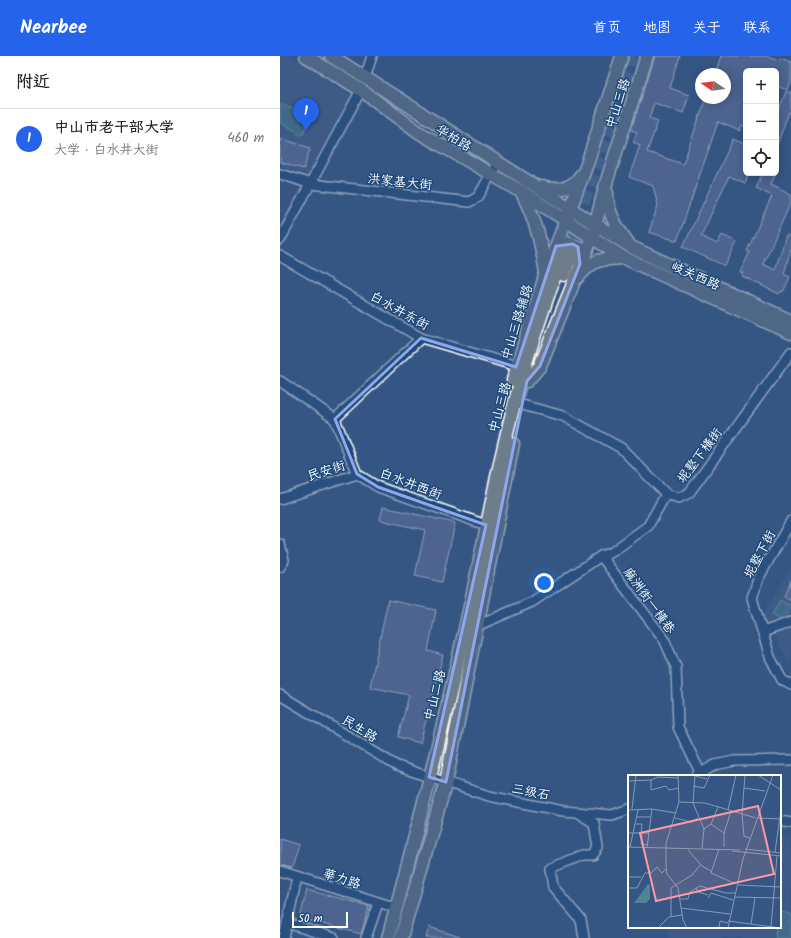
<!DOCTYPE html>
<html lang="zh">
<head>
<meta charset="utf-8">
<style>
  body { margin:0; font-family:Kalam,"LXGW WenKai TC",sans-serif; background:#f6f6f6; color:#222 }
  .controls { position:absolute; right:12px; top:12px; display:grid; overflow:hidden; border-radius:6px; box-shadow:0 2px 10px #0003 }
  .controls button { width:36px; height:36px; display:grid; place-items:center; padding:0; border:0; border-bottom:1px solid #e0e0e0; background:#fff; color:#222; font:20px sans-serif }
  .compass { position:absolute; left:415px; top:12px; width:36px; height:36px; border-radius:50%; background:#fff; box-shadow:0 2px 10px #0003; rotate:283deg }
  .scale { position:absolute; left:12px; bottom:10px; width:56px; box-sizing:border-box; padding-left:4px; border:2px solid #fff; border-top:0; font-size:11px; line-height:14px; white-space:nowrap; color:#fff; -webkit-text-stroke:3px #1f4a7a; paint-order:stroke }
  .you { position:absolute; left:264px; top:527px; width:14px; height:14px; margin:-10px; border:3px solid #fff; border-radius:50%; background:#1a73e8; box-shadow:0 0 0 6px #1a73e833 }
  .badge { display:grid; place-items:center; width:26px; height:26px; border-radius:50%; background:#2563eb; color:#fff; font-size:13px; font-weight:700 }
  .pin { position:absolute; translate:-50% -33px; filter:drop-shadow(0 1px 2px #0008) }
  .pin::after { content:''; position:absolute; top:21px; width:14px; height:12px; background:inherit; clip-path:polygon(0 0,100% 0,50% 100%) }
  .list { margin:0; padding:0; list-style:none }
  h2 { display:flex; justify-content:space-between; align-items:center; height:52px; margin:0; padding:0 16px; font-size:17px }
  h2 small { font-size:13px; font-weight:400; color:#767676 }
  .list li { display:grid; grid-template-columns:26px 1fr auto; gap:12px; align-items:center; box-sizing:border-box; height:60px; padding:0 16px; border-top:1px solid #e0e0e0 }
  .list b { display:block; font-size:15px; white-space:nowrap }
  .list p { margin:0; font-size:13px; white-space:nowrap; color:#767676 }
  .list em { font-size:13px; font-style:normal; color:#767676 }
  .icon { flex:none; width:22px; height:22px; fill:none; stroke:currentColor; stroke-width:2; stroke-linecap:round; stroke-linejoin:round }
  .map { position:relative; flex:none; width:511px; height:882px; overflow:hidden }
  header { display:flex; align-items:center; gap:24px; box-sizing:border-box; height:56px; padding:0 20px; background:#2563eb; color:#fff }
  header strong { font-size:19px }
  nav { display:flex; gap:22px; margin-inline-start:auto; font-size:14px }
  main { display:flex }
  aside { flex:1; background:#fff }
  .map>svg:first-child { display:block }
  .built { fill:#49628e }
  .green { fill:#4f8491; stroke:#a7c2c8 }
  .building { fill:#6a759f; stroke:#fff }
  .lines { fill:none; stroke-linecap:round; stroke-linejoin:round }
  .major-tunnel { stroke:#536f96; stroke-width:12; stroke-dasharray:12 6; stroke-linecap:butt }
  .minor-casing { stroke:#fff; stroke-width:12 }
  .major-casing { stroke:#fff; stroke-width:15 }
  .minor { stroke:#1f4a7a; stroke-width:9 }
  .major { stroke:#6d7d8c; stroke-width:12 }
  .marked { fill:none; stroke:#8ea6ec; stroke-width:3; stroke-linejoin:round }
  .labels { text-anchor:middle; stroke-width:3; stroke-linejoin:round; paint-order:stroke }
  .street-label { font-size:13px; fill:#fff; stroke:#1f4a7a }
  .inset-road { fill:none; stroke:#869ab5; stroke-width:1 }
  .view { fill:#ff9aa2; fill-opacity:0.15; stroke:#ff9aa2; stroke-width:2 }
  .inset-edge { fill:none; stroke:#fff; stroke-width:2 }
</style>
</head>
<body>
<header>
<strong>Nearbee</strong>
<nav><a>首页</a><a>地图</a><a>关于</a><a>联系</a></nav>
</header>
<main>
<aside>
<h2>附近<small></small></h2>
<ul class="list">
<li><span class="badge">1</span><div><b>中山市老干部大学</b><p>大学 · 白水井大街</p></div><em>460 m</em></li>
</ul>
</aside>
<div class="map">
<svg width="511" height="882" viewBox="0 0 511 882">
  <rect width="100%" height="100%" fill="#355684"/>
  <filter id="ink" filterUnits="userSpaceOnUse"><feTurbulence type="fractalNoise" baseFrequency=".025" numOctaves="2"/><feDisplacementMap in="SourceGraphic" scale="8" xChannelSelector="R" yChannelSelector="G"/><feConvolveMatrix kernelMatrix="1 2 1 2 8 2 1 2 1" color-interpolation-filters="sRGB"/></filter>
  <g filter="url(#ink)">
    <g class="built">
      <polygon points="0,0 12,0 71,39 74,34 86,42 0,196 0,168 27,119 0,110"/>
      <polygon points="511,512 511,609 483,559"/>
      <polygon points="500,783 511,783 511,882 388,882 389,871 500,871"/>
    </g>
    <g class="green">
      <polygon points="2,47 30,64 22,79 0,66 0,51"/>
      <polygon points="500,544 511,550 504,565 492,559"/>
      <polygon points="500,856 511,858 511,882 495,882 496,871 500,871"/>
    </g>
    <g class="building">
      <polygon points="375,0 400,0 390,32 409,39 403,57 374,47 369,62 378,65 367,96 403,108 426,42 445,42 445,18 435,18 441,0 487,0 499,4 500,2 511,6 511,26 508,34 496,30 496,15 466,15 466,71 462,70 460,75 438,66 397,185 369,176 378,149 373,130 349,121 360,89 353,86 357,76 351,74"/>
      <polygon points="506,35 511,37 511,57 509,56 496,91 496,53 499,54"/>
      <polygon points="0,82 30,92 24,113 0,106"/>
      <polygon points="453,83 466,89 466,117 469,117 465,127 449,120 421,180 437,188 442,179 457,186 445,210 403,191"/>
      <polygon points="483,117 496,117 491,128 511,138 511,146 483,208 495,214 506,180 511,181 511,193 504,218 510,221 503,236 501,235 499,238 462,220 463,217 460,216 470,196 467,195 492,140 476,132"/>
      <polygon points="103,451 175,467 162,526 135,520 145,474 100,464"/>
      <polygon points="511,524 511,544 504,540"/>
      <polygon points="108,544 156,554 148,595 163,599 140,687 118,681 129,639 90,631"/>
      <polygon points="0,783 19,789 12,812 0,809"/>
      <polygon points="27,834 89,850 81,878 20,862"/>
      <polygon points="149,871 180,881 179,882 146,882"/>
    </g>
    <g class="lines">
      <polyline class="major-tunnel" points="291,199 298,164 354,0"/>
      <g class="minor-casing">
        <g id="minor">
          <polyline points="85,22 92,0"/>
          <polyline points="0,118 31,128 189,146 198,141 218,106"/>
          <polyline points="0,184 81,34"/>
          <polyline points="0,200 141,282 237,310"/>
          <polyline points="0,325 55,363 77,418 98,431 206,469"/>
          <polyline points="242,349 283,360 341,392 386,438 399,442 409,437 511,296"/>
          <polyline points="55,363 141,282"/>
          <polyline points="0,443 77,418"/>
          <polyline points="511,465 478,523 472,542 490,601 502,624 511,629"/>
          <polyline points="0,488 4,504 0,511"/>
          <polyline points="321,500 384,583 396,611 398,671 422,720"/>
          <polyline points="197,570 252,546 321,500 332,496 368,470 386,438"/>
          <polyline points="483,576 511,566"/>
          <polyline points="0,639 117,710 149,721 209,740 283,755 332,759 349,753"/>
          <polyline points="416,720 435,709 454,705 511,704"/>
          <polyline points="298,757 314,767 318,792 313,799 304,799 270,812 273,831 301,864 304,882"/>
          <polyline points="500,765 511,767"/>
          <polyline points="0,815 117,852"/>
          <polyline points="7,867 54,882"/>
          <polyline points="4,882 17,821"/>
          <polyline points="86,882 98,847"/>
        </g>
      </g>
      <g class="major-casing">
        <g id="major">
          <polyline points="26,0 81,34 140,77 242,136 344,202 511,277"/>
          <polyline points="51,0 351,191 511,265"/>
          <path d="M261 131C276 135 292 134 301 119"/>
          <path d="M242 137C256 164 261 187 266 217"/>
          <path d="M327 137C327 156 337 172 348 187"/>
          <polyline points="276,190 287,187 298,191 300,207"/>
          <polyline points="284,219 291,199"/>
          <path d="M298 221C315 202 320 203 344 202"/>
          <polyline points="233,324 266,217 307,108 342,0"/>
          <polyline points="247,325 260,310 312,181 327,124 367,0"/>
          <path d="M108 882C138 772 166 661 190 550 207 475 219 398 241 324 253 281 269 238 283 196"/>
          <polyline points="121,882 166,726 233,388"/>
        </g>
      </g>
      <use href="#minor" class="minor"/>
      <use href="#major" class="major"/>
    </g>
  </g>
  <path d="M0 0H511V882H0ZM293 188 298 191 300 208 260 310 247 325 242 349 166 726 149 721 206 469 98 431 77 418 55 363 141 282 236 311 276 190Z" fill="#355684" fill-opacity=".55" fill-rule="evenodd"/>
  <path class="marked" d="M293 188 298 191 300 208 260 310 247 325 242 349 166 726 149 721 206 469 98 431 77 418 55 363 141 282 236 311 276 190Z"/>
  <g class="labels">
    <g class="street-label">
      <text transform="translate(337 47) rotate(-72)" y="5">中山三路</text>
      <text transform="translate(174 81) rotate(31)" y="5">华柏路</text>
      <text transform="translate(120 125) rotate(6)" y="5">洪家基大街</text>
      <text transform="translate(416 219) rotate(24)" y="5">岐关西路</text>
      <text transform="translate(120 254) rotate(29)" y="5">白水井东街</text>
      <text transform="translate(236 266) rotate(-73)" y="5">中山三路辅路</text>
      <text transform="translate(219 351) rotate(-75)" y="5">中山三路</text>
      <text transform="translate(419 399) rotate(-53)" y="5">坭墪下橫街</text>
      <text transform="translate(46 414) rotate(-18)" y="5">民安街</text>
      <text transform="translate(131 427) rotate(21)" y="5">白水井西街</text>
      <text transform="translate(479 498) rotate(-62)" y="5">坭墪下街</text>
      <text transform="translate(370 544) rotate(54)" y="5">麻洲街一橫巷</text>
      <text transform="translate(154 639) rotate(-76)" y="5">中山二路</text>
      <text transform="translate(80 672) rotate(31)" y="5">民生路</text>
      <text transform="translate(251 735) rotate(11)" y="5">三级石</text>
      <text transform="translate(62 822) rotate(18)" y="5">華力路</text>
    </g>
  </g>
  <g transform="translate(348 719)">
    <rect width="153" height="153" fill="#355684"/>
    <path d="M20 109 22 110V124L18 128H6Z" fill="#4f8491"/>
    <path class="inset-road" d="M50 0 51 27 38 68V92L39 99 50 113 55 145 59 153M67 0 65 28 76 54M117 0 114 39 116 61 122 63M130 0 153 15M67 1 79 4M23 5V15L38 11 41 15 51 13M0 6 23 5 30 2 50 3M65 11 76 13 82 0M116 13 137 16M51 27 77 28 128 43M4 34 8 0M0 35 24 34 48 38M100 35 108 0M9 42H22M47 43 63 47 70 43M130 43 153 44M8 49H14L13 59M83 49 96 58M0 58H21M14 59 13 69 19 70M0 72 112 75M2 72 10 35M96 72V58L103 36M19 73 24 34M74 73 76 54 83 49 90 32M91 74 83 98 108 109M117 74 153 78M60 75 74 91 83 96M104 76 153 81M147 77 153 34M0 102H13M110 110 153 112M0 113H9L17 98H23L29 92 34 98 38 94M68 113 70 117 80 120M107 122 153 123M80 123 83 118 105 125M52 124H60L62 117 72 111 98 118H107M53 133 102 139M43 141V113L64 100 73 89M100 146 153 153M123 149 127 123M143 152 149 81M30 153 41 142 54 140M95 153 91 152 92 146 100 148M100 153 115 84 145 0"/>
    <path class="view" d="M130 31 146 99 28 126 12 58Z"/>
    <rect width="153" height="153" class="inset-edge"/>
  </g>
</svg>
<div class="controls">
<button>+</button>
<button>−</button>
<button><svg class="icon" aria-label="locate" viewBox="0 0 24 24"><circle cx="12" cy="12" r="6"/><path d="M12 2v4M12 18v4M2 12h4M18 12h4"/></svg></button>
</div>
<svg class="compass" viewBox="-18 -18 36 36"><path d="M0-13l5 13h-10z" fill="#e53935"/><path d="M0 13l5-13h-10z" fill="#767676"/></svg>
<div class="scale">50 m</div>
<div class="you"></div>
<div class="pin badge" style="left:26px;top:75px">1</div>
</div>
</main>
</body>
</html>
